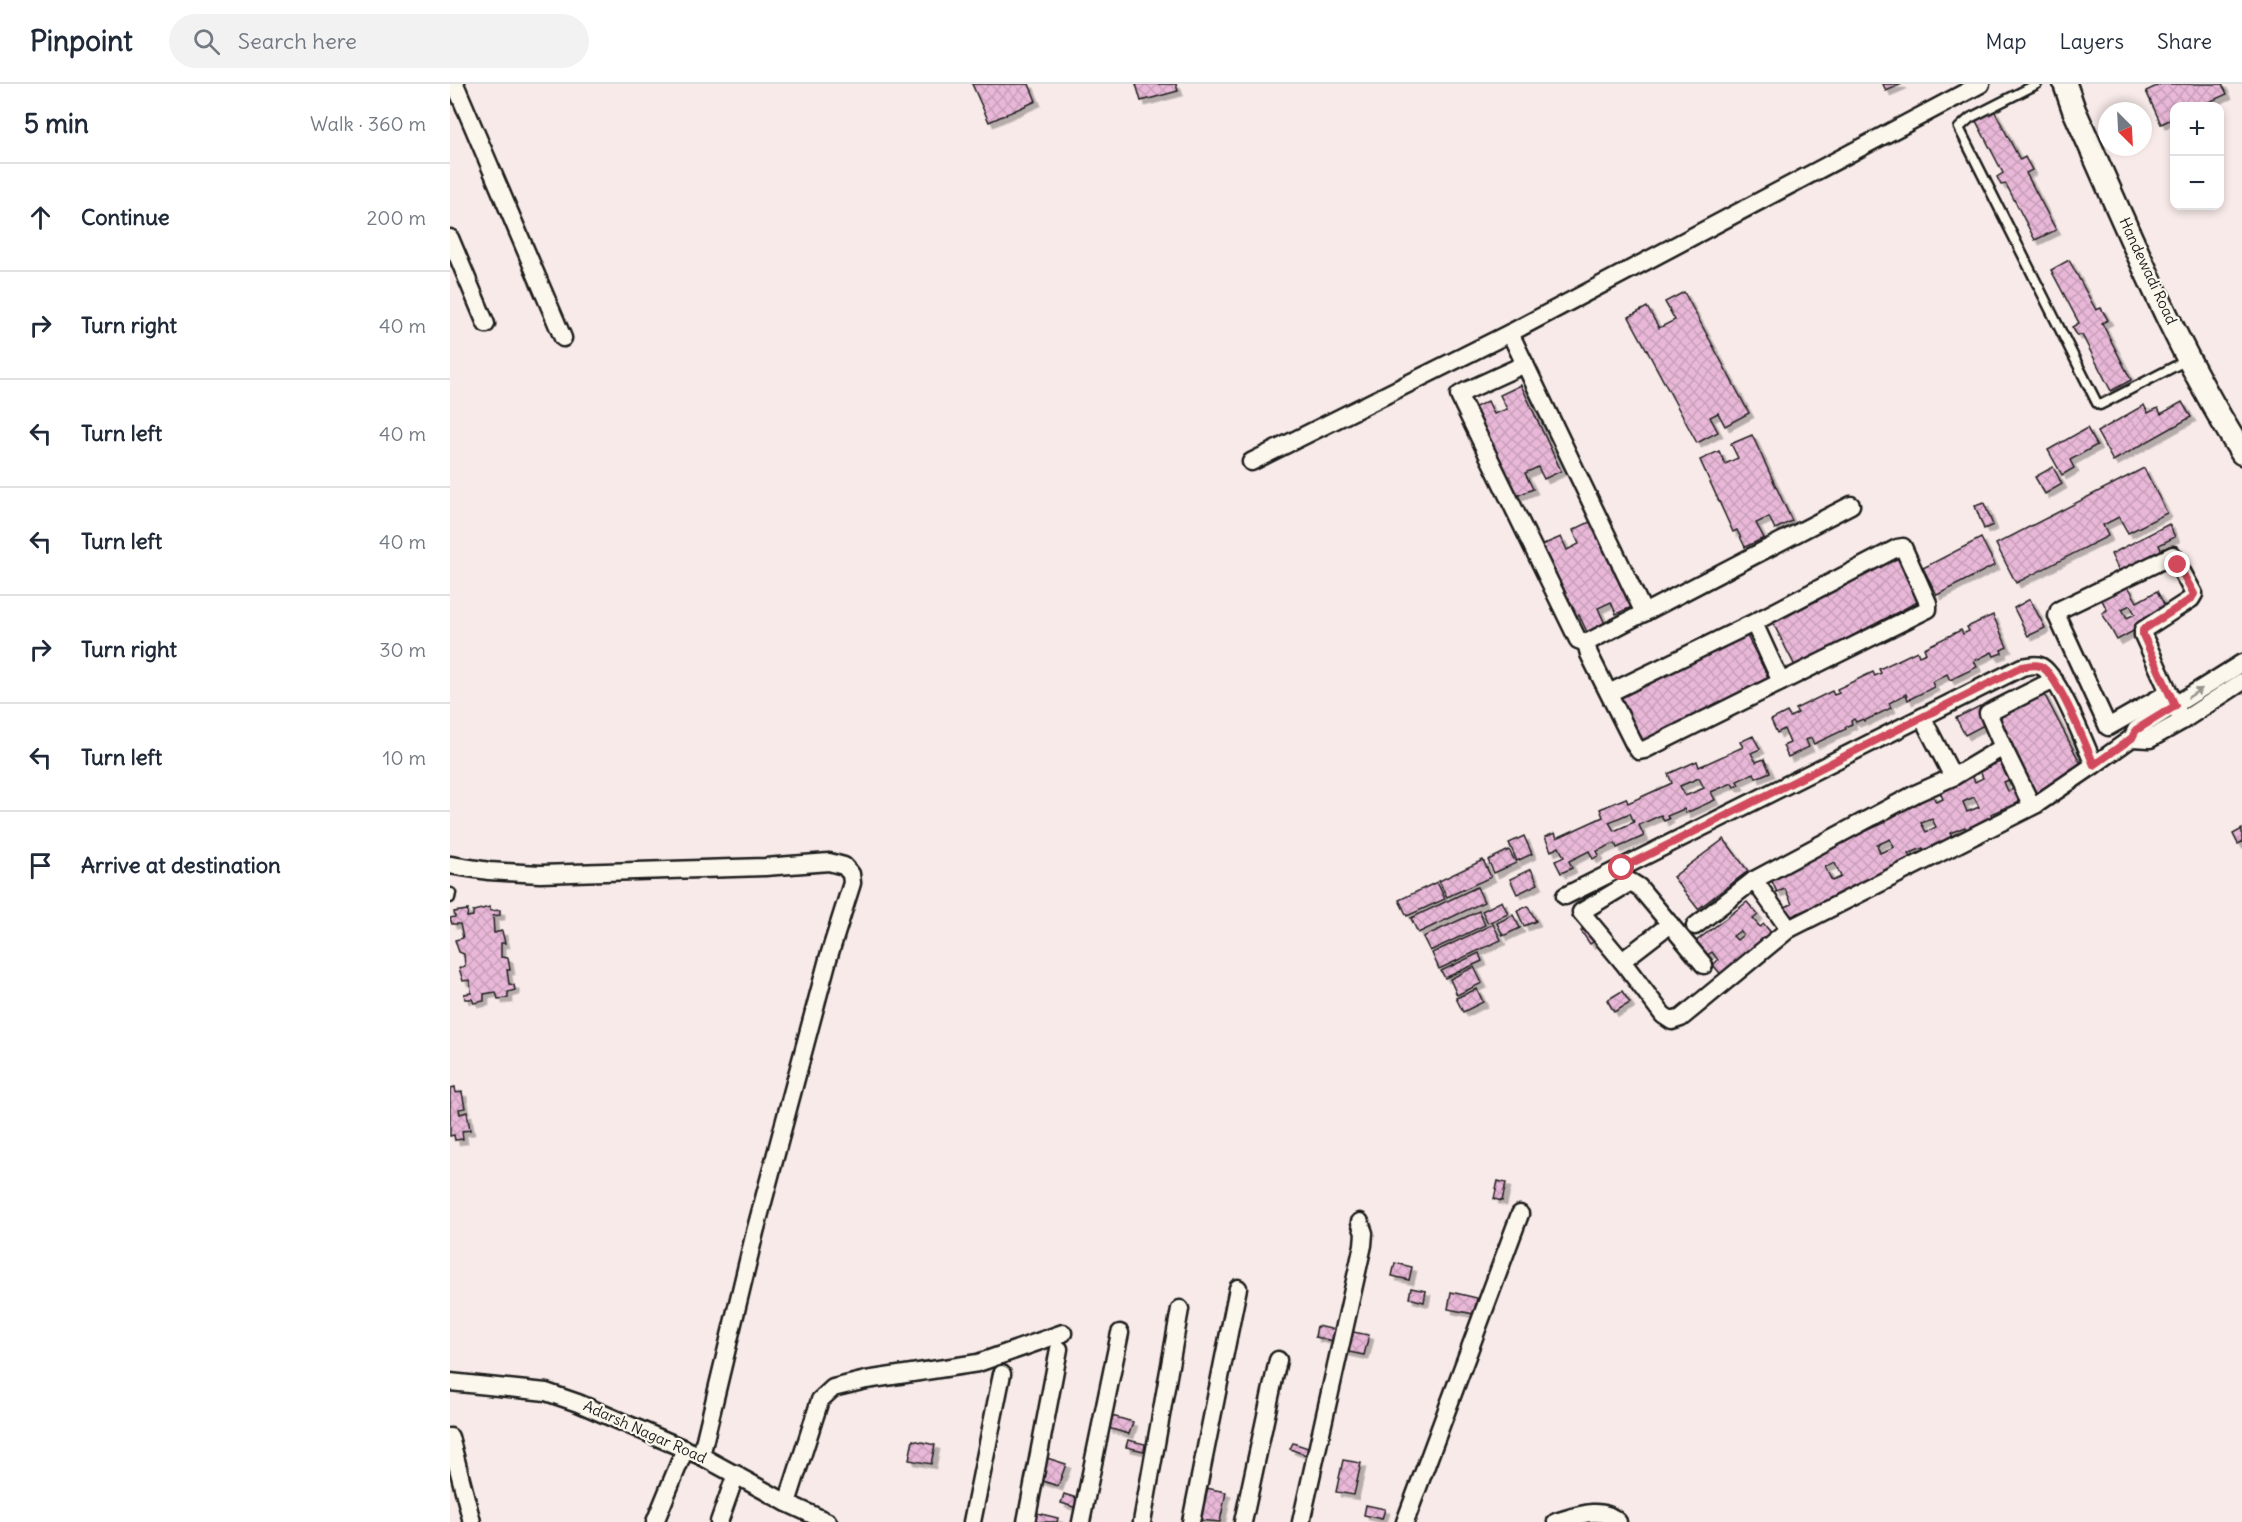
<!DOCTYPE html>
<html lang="en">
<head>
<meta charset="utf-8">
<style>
  body { margin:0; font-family:Delius,sans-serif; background:#f2f2f3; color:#1f2937 }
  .controls { position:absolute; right:18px; top:18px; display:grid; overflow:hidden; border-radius:12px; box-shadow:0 3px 9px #0003 }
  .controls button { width:54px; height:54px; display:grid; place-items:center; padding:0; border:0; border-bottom:2px solid #e0e1e3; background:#fff; color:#1f2937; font:30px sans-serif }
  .compass { position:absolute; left:1648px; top:18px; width:54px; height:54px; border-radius:50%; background:#fff; box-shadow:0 3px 9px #0003; rotate:156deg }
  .stop { position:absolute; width:18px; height:18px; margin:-14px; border:4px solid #d1495b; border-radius:50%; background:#fff }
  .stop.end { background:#d1495b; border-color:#fff; box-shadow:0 2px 6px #0008 }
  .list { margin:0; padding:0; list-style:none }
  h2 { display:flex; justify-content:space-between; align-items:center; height:78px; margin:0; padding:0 24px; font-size:26px }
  h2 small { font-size:20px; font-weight:400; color:#747a83 }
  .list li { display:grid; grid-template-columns:39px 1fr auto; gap:18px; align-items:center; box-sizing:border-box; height:108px; padding:0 24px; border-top:2px solid #e0e1e3 }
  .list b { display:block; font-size:22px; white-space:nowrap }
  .list em { font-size:20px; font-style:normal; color:#747a83 }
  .icon { flex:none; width:33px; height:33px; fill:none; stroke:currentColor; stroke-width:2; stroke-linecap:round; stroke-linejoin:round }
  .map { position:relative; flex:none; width:1792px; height:1438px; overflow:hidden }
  header { display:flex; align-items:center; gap:36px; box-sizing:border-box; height:84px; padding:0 30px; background:#fff; border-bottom:2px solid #e0e1e3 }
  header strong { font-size:28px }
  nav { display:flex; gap:33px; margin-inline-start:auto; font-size:21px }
  .search { width:420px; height:54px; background:#f2f2f3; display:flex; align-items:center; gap:15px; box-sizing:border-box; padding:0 21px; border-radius:33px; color:#747a83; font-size:22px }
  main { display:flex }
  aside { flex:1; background:#fff }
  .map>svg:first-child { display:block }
  .building { fill:url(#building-cross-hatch); stroke:#1c1c1c; stroke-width:1.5; fill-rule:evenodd; filter:url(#shadow) }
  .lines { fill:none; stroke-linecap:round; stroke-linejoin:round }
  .lane-casing { stroke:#1c1c1c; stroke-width:13 }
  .street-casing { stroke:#1c1c1c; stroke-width:21 }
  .secondary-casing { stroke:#1c1c1c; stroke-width:27 }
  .lane { stroke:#fbf7ec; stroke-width:8 }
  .street { stroke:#fbf7ec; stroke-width:16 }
  .secondary { stroke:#fbf7ec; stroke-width:22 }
  .oneway { fill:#97948e }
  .route { stroke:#d1495b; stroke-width:8 }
  .labels { text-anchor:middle; stroke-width:4.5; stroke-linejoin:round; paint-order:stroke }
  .street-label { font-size:15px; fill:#1c1c1c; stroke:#fbf7ec }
</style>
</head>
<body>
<header>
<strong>Pinpoint</strong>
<div class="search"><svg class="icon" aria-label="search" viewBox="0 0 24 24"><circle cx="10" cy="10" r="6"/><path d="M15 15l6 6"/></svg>Search here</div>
<nav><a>Map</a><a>Layers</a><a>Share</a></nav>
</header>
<main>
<aside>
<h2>5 min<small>Walk · 360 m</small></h2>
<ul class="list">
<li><svg class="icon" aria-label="ahead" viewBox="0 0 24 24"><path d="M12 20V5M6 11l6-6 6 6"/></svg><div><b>Continue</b></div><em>200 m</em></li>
<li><svg class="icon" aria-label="right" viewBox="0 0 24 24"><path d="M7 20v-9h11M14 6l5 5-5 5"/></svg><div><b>Turn right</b></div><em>40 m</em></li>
<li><svg class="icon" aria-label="left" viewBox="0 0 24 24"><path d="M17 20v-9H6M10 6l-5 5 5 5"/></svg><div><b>Turn left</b></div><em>40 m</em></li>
<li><svg class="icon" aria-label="left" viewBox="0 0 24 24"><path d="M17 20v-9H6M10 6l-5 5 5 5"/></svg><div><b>Turn left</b></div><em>40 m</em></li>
<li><svg class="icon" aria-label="right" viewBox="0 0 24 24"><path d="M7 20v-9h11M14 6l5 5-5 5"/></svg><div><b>Turn right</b></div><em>30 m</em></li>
<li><svg class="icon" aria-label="left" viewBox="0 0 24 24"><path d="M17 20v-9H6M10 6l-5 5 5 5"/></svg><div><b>Turn left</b></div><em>10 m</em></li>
<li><svg class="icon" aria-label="arrive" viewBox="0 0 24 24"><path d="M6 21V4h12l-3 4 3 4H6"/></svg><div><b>Arrive at destination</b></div></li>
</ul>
</aside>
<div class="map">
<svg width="1792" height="1438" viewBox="0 0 1792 1438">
  <defs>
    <pattern id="building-cross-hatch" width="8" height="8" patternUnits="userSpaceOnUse" patternTransform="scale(1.5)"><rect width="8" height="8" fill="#e9b8d8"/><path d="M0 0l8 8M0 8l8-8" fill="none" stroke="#c79eb9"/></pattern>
    <filter id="shadow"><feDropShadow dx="4.5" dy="4.5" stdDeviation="0" flood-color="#0004"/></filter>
  </defs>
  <rect width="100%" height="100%" fill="#f7eae8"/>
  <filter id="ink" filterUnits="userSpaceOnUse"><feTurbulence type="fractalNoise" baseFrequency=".0167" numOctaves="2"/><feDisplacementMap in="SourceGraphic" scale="12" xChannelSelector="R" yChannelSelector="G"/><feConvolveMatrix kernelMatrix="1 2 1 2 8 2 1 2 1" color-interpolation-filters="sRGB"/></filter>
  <g filter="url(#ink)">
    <g class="building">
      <polygon points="522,0 579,0 586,17 539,38"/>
      <polygon points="686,0 726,0 728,7 691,17"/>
      <polygon points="1433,0 1452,0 1436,7"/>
      <polygon points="1711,0 1772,0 1777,10 1750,22 1724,22 1724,34 1711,40 1696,7"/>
      <polygon points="1544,26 1570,76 1575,73 1582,86 1576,89 1606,146 1585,156 1556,100 1551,101 1547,93 1553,89 1525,35"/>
      <polygon points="1619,176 1646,226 1651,224 1658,236 1652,239 1681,296 1661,307 1632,251 1627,251 1622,243 1629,239 1601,186"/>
      <polygon points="1234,208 1299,329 1275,342 1268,329 1260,333 1268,348 1247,359 1179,233 1197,223 1209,244 1225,236 1215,218"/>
      <polygon points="1071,301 1111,387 1094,395 1088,383 1075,389 1083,405 1064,413 1019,326 1038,317 1044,330 1057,325 1050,311"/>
      <polygon points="1732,318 1741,333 1663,377 1647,348 1694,321 1698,329 1708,324 1711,330"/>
      <polygon points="1637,344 1647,361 1620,376 1624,384 1612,391 1598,366"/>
      <polygon points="1302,351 1342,437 1325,445 1319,433 1306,439 1314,454 1295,463 1287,446 1283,448 1250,376 1269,367 1275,380 1288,374 1281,360"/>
      <polygon points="1603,383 1612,400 1595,410 1585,393"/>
      <polygon points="1694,384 1717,429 1678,449 1669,433 1653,441 1658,452 1566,499 1546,460"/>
      <polygon points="1534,419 1543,441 1534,445 1525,422"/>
      <polygon points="1144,436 1184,522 1166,530 1161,518 1148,524 1155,540 1137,548 1129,531 1125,533 1092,461 1111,453 1117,466 1129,460 1123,446"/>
      <polygon points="1719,440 1725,453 1709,461 1713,470 1671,491 1661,470"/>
      <polygon points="1531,454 1545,481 1487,511 1473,484"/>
      <polygon points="1447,470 1471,516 1345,582 1321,535"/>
      <path d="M1678 502 1687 518 1707 507 1718 528 1667 556 1652 529 1657 526 1652 516ZM1680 521 1685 530 1677 534 1672 525Z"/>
      <polygon points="1580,515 1595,544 1578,552 1564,524"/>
      <polygon points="1543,531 1557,563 1551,566 1552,569 1544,572 1542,568 1524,577 1527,583 1500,596 1497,590 1482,598 1484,603 1458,616 1456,610 1439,619 1441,624 1414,637 1413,635 1406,638 1404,635 1401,637 1402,640 1395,643 1396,645 1364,660 1361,654 1356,656 1359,663 1338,673 1333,662 1340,659 1334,645 1327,649 1321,636 1337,628 1340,633 1348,629 1345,625 1382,607 1384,611 1389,609 1387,605 1423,588 1425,592 1431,589 1429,585 1467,567 1469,572 1476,569 1474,564 1511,546 1513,550 1519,547 1517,543"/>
      <polygon points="1295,548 1319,595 1193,660 1169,614"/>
      <polygon points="1593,608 1633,684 1584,710 1544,634"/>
      <polygon points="1530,622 1538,639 1515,651 1506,634"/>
      <path d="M1303 652 1310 665 1301 669 1306 678 1314 675 1320 688 1306 694 1304 689 1287 697 1289 701 1284 703 1282 699 1261 708 1265 716 1236 729 1234 725 1217 732 1219 735 1214 737 1211 731 1189 741 1194 752 1167 764 1165 759 1147 767 1149 771 1143 775 1139 767 1119 777 1122 784 1111 789 1105 777 1114 773 1109 763 1101 767 1095 753 1105 749 1107 754 1153 733 1150 725 1176 714 1178 719 1222 699 1218 690 1247 677 1249 683 1293 663 1290 658ZM1249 694 1254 704 1235 712 1230 702ZM1180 729 1184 738 1164 747 1159 738Z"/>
      <path d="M1552 677 1561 695 1554 698 1558 707 1565 704 1573 721 1557 727 1556 723 1541 730 1543 735 1517 748 1515 743 1500 749 1502 755 1476 769 1473 764 1458 770 1462 778 1340 833 1335 823 1342 820 1335 805 1327 808 1319 791 1436 738 1433 731 1482 709 1486 718 1493 715 1489 706 1522 691 1525 698 1533 694 1530 687ZM1524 713 1529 723 1517 728 1513 718ZM1482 735 1486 743 1476 748 1471 739ZM1440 755 1444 763 1430 769 1427 761ZM1385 779 1391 793 1382 797 1375 783Z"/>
      <polygon points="1792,745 1792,758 1788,760 1783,750"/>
      <polygon points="1074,752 1082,770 1067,777 1059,759"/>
      <polygon points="1274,755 1298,787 1248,825 1223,793"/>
      <polygon points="1059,766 1066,779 1044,789 1038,776"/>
      <polygon points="1033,776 1041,793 997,813 989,797"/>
      <polygon points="1081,785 1088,800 1067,810 1060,795"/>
      <polygon points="987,798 995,815 957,832 949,816"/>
      <polygon points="1027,803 1034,818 968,849 961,834"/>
      <polygon points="1052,817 1058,830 1038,839 1032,827"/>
      <path d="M1297 818 1308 831 1303 835 1310 843 1314 840 1325 854 1274 894 1263 881 1268 876 1262 868 1256 872 1245 858ZM1290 847 1293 851 1287 856 1283 852Z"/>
      <polygon points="1078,822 1086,837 1074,842 1067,827"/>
      <polygon points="40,823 40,827 50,826 50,831 43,832 44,849 52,847 55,859 51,859 51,873 58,874 60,886 57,886 59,900 64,901 65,906 58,908 58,914 48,915 46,908 34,910 34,917 24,919 22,915 15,915 14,910 21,909 20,896 13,897 9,884 15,882 14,870 9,868 5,856 13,854 10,840 2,840 0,834 5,833 4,828 18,826 17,833 23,832 23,827"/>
      <polygon points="1029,827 1035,841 980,867 973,853"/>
      <polygon points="1063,831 1070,844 1053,852 1047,839"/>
      <polygon points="1043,840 1051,856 989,885 982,869"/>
      <polygon points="1138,841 1148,854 1140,860 1131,847"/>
      <polygon points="1029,869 1032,877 995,894 991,887"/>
      <polygon points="1024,883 1032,899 1007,911 1000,895"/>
      <polygon points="1027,905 1033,918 1013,928 1006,914"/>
      <polygon points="1172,907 1180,919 1164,928 1157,916"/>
      <polygon points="5,1003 6,1009 12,1008 15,1024 9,1025 10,1030 17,1028 20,1046 12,1047 13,1055 5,1056 4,1051 0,1052 0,1004"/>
      <polygon points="1048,1097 1056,1099 1052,1117 1044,1115"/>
      <polygon points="945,1179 962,1183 959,1196 942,1192"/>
      <polygon points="961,1204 976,1207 974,1218 959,1214"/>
      <polygon points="1001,1208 1027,1214 1024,1230 998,1225"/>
      <polygon points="867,1242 891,1247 888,1258 865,1253"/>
      <polygon points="898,1247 919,1251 914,1271 894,1267"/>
      <polygon points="662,1332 683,1338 679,1350 658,1344"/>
      <polygon points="463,1356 485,1361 481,1380 459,1376"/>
      <polygon points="678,1356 695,1360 694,1367 676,1363"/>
      <polygon points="843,1359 858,1364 856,1371 840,1365"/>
      <polygon points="597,1374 616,1380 608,1402 590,1396"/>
      <polygon points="893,1376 911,1379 904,1411 886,1408"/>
      <polygon points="756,1404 776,1408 770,1438 749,1436"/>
      <polygon points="614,1410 633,1416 630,1425 611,1419"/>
      <polygon points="916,1421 935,1425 932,1435 914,1431"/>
      <polygon points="587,1429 608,1434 607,1438 585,1438"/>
    </g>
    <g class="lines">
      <g class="lane-casing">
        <g id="lane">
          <polyline points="1587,0 1520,34 1509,44 1647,319 1650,321 1652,320 1737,276"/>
          <polyline points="0,814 1,809"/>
        </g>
      </g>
      <g class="street-casing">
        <g id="street">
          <polyline points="5,0 113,254"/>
          <polyline points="0,154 36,240"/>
          <polyline points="1060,249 1194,529"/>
          <polyline points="1075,280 1016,307 1009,311 1010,314 1128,556 1136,559"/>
          <polyline points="801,378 1060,249 1531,0"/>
          <polyline points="1304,539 1331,598"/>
          <polyline points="1159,609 1301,540 1447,464 1453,463 1478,519 1478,525 1194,666 1189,667 1184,660 1139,570 1136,559 1401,421"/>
          <polyline points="1718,609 1658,643 1607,532 1609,526 1723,471 1744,510 1741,515 1693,546 1693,551 1732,637"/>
          <polyline points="1682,654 1700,655 1732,637 1792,598"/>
          <polyline points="1553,663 1538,629 1604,596"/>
          <polyline points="1503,693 1553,663 1582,722"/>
          <polyline points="0,781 39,787 90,790 315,783 379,778 394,782 401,790 402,799 378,875 305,1148 251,1372"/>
          <polyline points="1304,796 1467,709 1503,693 1472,633"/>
          <path d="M1115 812 1572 583C1577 582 1585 580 1590 582 1607 588 1636 662 1644 681L1682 654 1686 646 1693 641 1792 579"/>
          <polyline points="1245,842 1304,796 1339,845"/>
          <polyline points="1172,877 1220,840"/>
          <polyline points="1254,881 1189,803 1181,798 1131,828 1172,877 1213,931 1222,937 1231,934 1339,845 1587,720 1644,681"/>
          <polyline points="0,1298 96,1308 128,1319 251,1372 337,1419 378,1438"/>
          <polyline points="0,1353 22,1438"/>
          <polyline points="337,1419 370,1316 383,1304 416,1296 528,1279 613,1249"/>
          <polyline points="205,1438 235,1365"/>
          <polyline points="269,1438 286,1390"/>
          <polyline points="522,1438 552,1290"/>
          <polyline points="576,1438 609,1265"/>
          <polyline points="631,1438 670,1249"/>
          <polyline points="692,1438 730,1225"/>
          <polyline points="741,1438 788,1204"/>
          <polyline points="793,1438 828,1276"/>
          <polyline points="851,1438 913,1161 914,1149 910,1138"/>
          <polyline points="955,1438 1070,1130"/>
          <path d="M1106 1438C1126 1432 1152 1421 1168 1438"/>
        </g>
      </g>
      <g class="secondary-casing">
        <path id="secondary" d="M1615 0 1624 26C1676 141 1724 262 1792 369"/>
      </g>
      <use href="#lane" class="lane"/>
      <use href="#street" class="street"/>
      <use href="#secondary" class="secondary"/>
    </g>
    <defs><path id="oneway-solid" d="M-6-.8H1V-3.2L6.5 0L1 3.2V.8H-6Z" transform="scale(1.5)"/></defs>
    <use class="oneway" href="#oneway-solid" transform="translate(1745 609) rotate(-33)"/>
  </g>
  <g class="lines" filter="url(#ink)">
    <path class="route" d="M1172 784 1572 583C1577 582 1585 580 1590 582 1607 588 1636 662 1644 681L1682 654 1686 646 1725 622 1693 551V546L1741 515 1744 510 1728 481"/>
  </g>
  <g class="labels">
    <g class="street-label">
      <text transform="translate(1698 187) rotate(65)" y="5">Handewadi Road</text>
      <text transform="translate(195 1348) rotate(24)" y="5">Adarsh Nagar Road</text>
    </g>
  </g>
</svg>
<div class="controls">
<button>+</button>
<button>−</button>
</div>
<svg class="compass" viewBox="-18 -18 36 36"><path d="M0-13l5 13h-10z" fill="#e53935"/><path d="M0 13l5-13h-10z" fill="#747a83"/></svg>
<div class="stop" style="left:1172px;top:784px"></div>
<div class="stop end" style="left:1728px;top:481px"></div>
</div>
</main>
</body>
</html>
